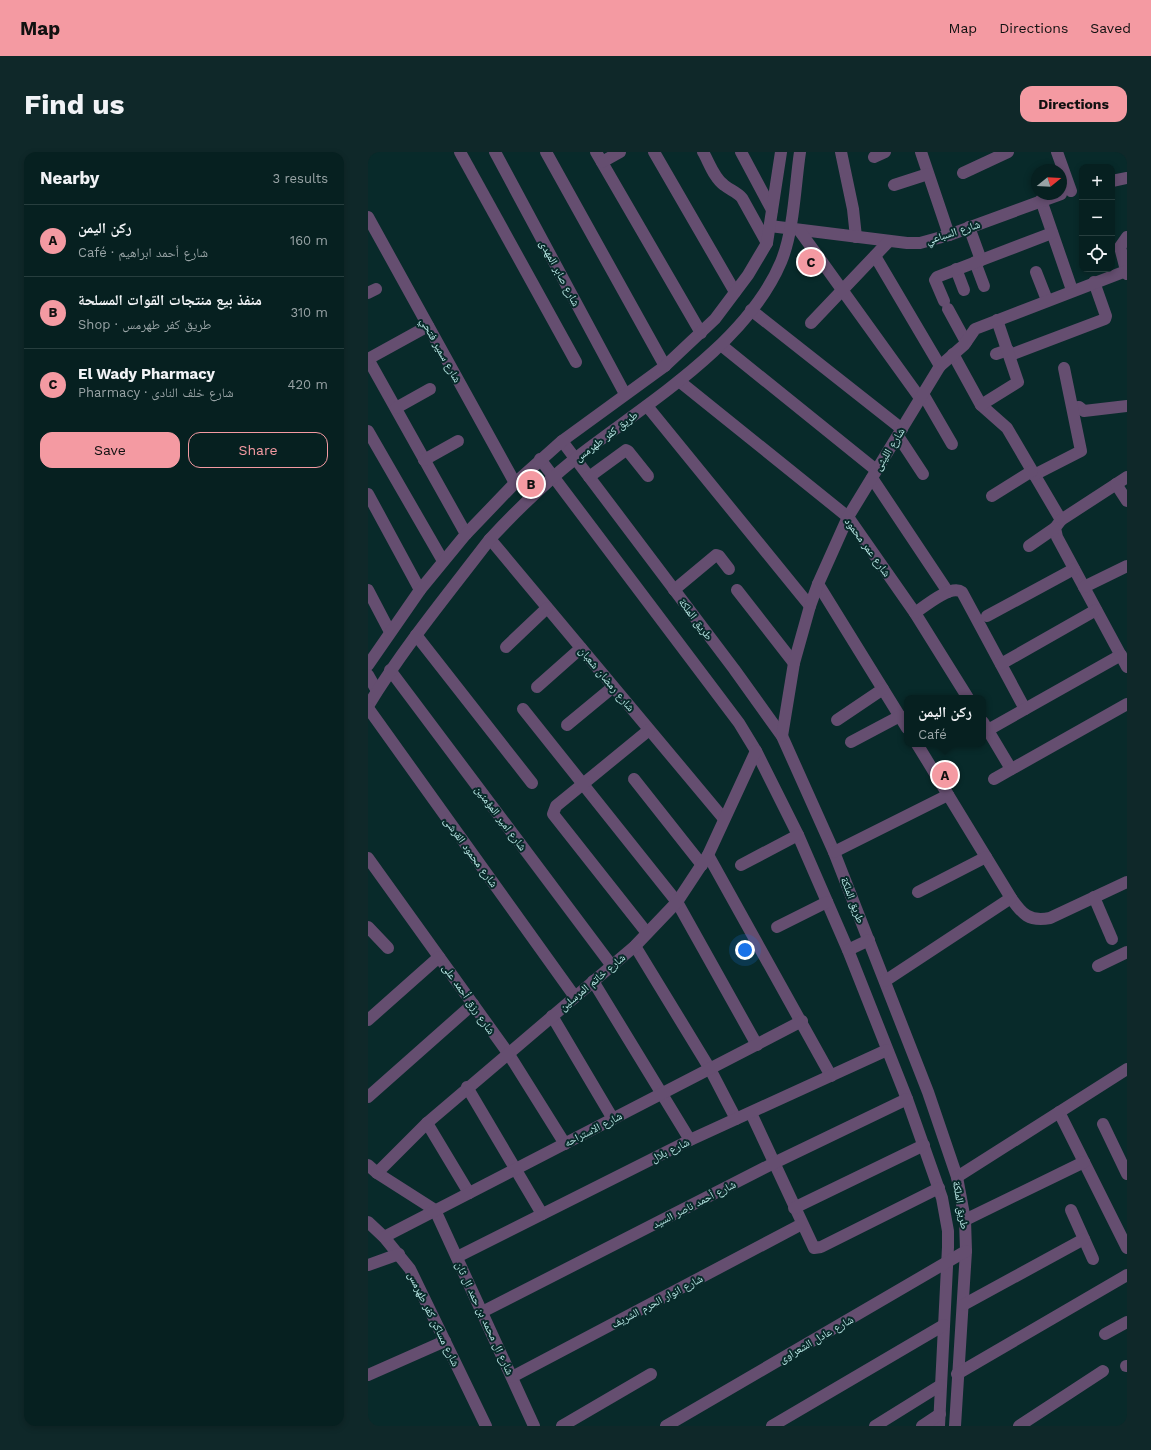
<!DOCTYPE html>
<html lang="en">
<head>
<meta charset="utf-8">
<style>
  body { margin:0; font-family:"Work Sans","Noto Naskh Arabic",sans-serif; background:#0f2829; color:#f1f3f6 }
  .controls { position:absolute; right:12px; top:12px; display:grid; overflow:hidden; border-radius:8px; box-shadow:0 2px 6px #0003 }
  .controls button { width:36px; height:36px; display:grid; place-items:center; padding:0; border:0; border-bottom:1px solid #273e3e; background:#062020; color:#f1f3f6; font:20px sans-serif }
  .compass { position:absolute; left:663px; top:12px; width:36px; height:36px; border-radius:50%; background:#062020; box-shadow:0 2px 6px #0003; rotate:72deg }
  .you { position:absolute; left:377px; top:798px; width:14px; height:14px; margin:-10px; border:3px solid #fff; border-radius:50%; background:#1a73e8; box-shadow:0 0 0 6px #1a73e833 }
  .badge { display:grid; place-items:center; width:26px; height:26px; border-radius:50%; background:#f49aa2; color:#111; font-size:13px; font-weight:700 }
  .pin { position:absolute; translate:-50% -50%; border:2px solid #fff; box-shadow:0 1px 4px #0006 }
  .popup { position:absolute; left:536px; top:543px; width:82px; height:52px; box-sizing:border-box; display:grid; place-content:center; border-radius:8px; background:#062020; filter:drop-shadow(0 1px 3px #0005); font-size:13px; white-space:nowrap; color:#98a3a5 }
  .popup b { font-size:15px; color:#f1f3f6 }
  .popup::after { content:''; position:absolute; left:50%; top:100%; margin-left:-8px; border:8px solid transparent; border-top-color:#062020 }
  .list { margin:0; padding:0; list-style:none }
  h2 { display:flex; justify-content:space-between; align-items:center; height:52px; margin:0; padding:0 16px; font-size:17px }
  h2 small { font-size:13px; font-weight:400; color:#98a3a5 }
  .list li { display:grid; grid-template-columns:26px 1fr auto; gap:12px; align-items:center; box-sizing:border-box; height:72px; padding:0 16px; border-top:1px solid #273e3e }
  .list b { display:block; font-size:15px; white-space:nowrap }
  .list p { margin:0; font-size:13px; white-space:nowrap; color:#98a3a5 }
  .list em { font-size:13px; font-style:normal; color:#98a3a5 }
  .actions { display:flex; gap:8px; padding:12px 16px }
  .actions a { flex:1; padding:9px 0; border:1px solid #f49aa2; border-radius:12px; text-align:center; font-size:14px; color:#f49aa2 }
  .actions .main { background:#f49aa2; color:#111 }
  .icon { flex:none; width:22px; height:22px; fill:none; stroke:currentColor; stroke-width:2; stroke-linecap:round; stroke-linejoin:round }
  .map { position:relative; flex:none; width:759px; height:1274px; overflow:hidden; border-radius:12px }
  header { display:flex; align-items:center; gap:24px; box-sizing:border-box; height:56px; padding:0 20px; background:#f49aa2; color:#111 }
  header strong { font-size:19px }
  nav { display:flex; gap:22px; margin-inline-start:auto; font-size:14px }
  .intro { display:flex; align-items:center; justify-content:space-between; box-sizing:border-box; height:96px; padding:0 24px }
  h1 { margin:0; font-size:28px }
  .button { padding:10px 18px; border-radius:12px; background:#f49aa2; color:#111; font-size:14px; font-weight:700 }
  main { display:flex; gap:24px; padding:0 24px }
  aside { flex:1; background:#062020; border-radius:12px; box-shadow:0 2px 6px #0003 }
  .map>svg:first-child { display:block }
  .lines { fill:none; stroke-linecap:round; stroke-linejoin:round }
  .minor { stroke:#654e70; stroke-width:12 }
  .labels { text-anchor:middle; stroke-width:4; stroke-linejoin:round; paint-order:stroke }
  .street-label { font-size:11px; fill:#b7e5e3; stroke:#082a2a }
</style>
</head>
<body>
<header>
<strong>Map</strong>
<nav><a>Map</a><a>Directions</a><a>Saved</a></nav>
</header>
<div class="intro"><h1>Find us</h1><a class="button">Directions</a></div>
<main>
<aside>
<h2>Nearby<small>3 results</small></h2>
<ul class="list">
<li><span class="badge">A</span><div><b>ركن اليمن</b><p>Café · شارع أحمد ابراهيم</p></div><em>160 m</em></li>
<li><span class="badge">B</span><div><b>منفذ بيع منتجات القوات المسلحة</b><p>Shop · طريق كفر طهرمس</p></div><em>310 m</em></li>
<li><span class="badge">C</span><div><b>El Wady Pharmacy</b><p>Pharmacy · شارع خلف النادى</p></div><em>420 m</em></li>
</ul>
<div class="actions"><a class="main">Save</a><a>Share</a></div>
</aside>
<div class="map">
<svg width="759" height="1274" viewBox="0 0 759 1274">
  <rect width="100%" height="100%" fill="#082a2a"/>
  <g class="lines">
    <g class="minor">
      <polyline points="92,0 208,210"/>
      <polyline points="127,0 257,242"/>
      <polyline points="178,0 297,214"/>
      <polyline points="228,0 333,181"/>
      <polyline points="286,0 367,140"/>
      <path d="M335 0C341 10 346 26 356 33 362 38 369 40 374 46L399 91"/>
      <polyline points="373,0 404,58"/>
      <polyline points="473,0 485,57 488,85"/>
      <polyline points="553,0 581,83"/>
      <polyline points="689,0 703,39"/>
      <polyline points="506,5 517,0"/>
      <polyline points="234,10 252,0"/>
      <polyline points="595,21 640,0"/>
      <polyline points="744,29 759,26"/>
      <polyline points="526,33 560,22"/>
      <polyline points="673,48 704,138"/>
      <polyline points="0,65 147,331"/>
      <polyline points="402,74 539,91 552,91 581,83 693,42"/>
      <polyline points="601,75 613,108"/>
      <polyline points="431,78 552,246"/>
      <polyline points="759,85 752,95 759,122"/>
      <polyline points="507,104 572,214"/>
      <polyline points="607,110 616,134"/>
      <polyline points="588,117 596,138"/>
      <polyline points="668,120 679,148"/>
      <polyline points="0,141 8,137"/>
      <polyline points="576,149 567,128 569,125 684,81"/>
      <polyline points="580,157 598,190"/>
      <polyline points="383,158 534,277"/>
      <polyline points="443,171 521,89"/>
      <polyline points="353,193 508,318"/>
      <polyline points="585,202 613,253 639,276 693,368"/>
      <polyline points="628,202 640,198"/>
      <polyline points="642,203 737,167 738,164 726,130"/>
      <polyline points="0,207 98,382"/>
      <polyline points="0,207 60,174"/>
      <polyline points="311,229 480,365 547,461 600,546"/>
      <polyline points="555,242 584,292"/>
      <polyline points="613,253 650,230 629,168"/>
      <polyline points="279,254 442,454"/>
      <polyline points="28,256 62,237"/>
      <polyline points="705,256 711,255 716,259 759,254"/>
      <polyline points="0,279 75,409"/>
      <polyline points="530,284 555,322"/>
      <polyline points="194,289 366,517 414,584 466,700 560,940 589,1025 597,1068 598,1099 587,1274"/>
      <polyline points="172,307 371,571 388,599 430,683 480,798 539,947 574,1046 580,1079 580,1095 571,1274"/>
      <polyline points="56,308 90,289"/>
      <polyline points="666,323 713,299 696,216"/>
      <polyline points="221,325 258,298 260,299 280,324"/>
      <polyline points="759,325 693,368 687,376 689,385 759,515"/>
      <polyline points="504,326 580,440"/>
      <polyline points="748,332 759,349"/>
      <polyline points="0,342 52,438"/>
      <polyline points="624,344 664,319"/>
      <polyline points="122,387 356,667"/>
      <polyline points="661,394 687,376"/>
      <polyline points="450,432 539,576"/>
      <polyline points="716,435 759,414"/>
      <polyline points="0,438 22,480"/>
      <polyline points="306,438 348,403 351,404 361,417"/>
      <polyline points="369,438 426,511"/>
      <path d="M547 461C557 454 583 432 594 440L657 557"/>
      <polyline points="619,464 706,417"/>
      <polyline points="48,483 164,631"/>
      <polyline points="138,495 179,456"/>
      <polyline points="633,512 728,458"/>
      <polyline points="0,513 52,438 98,382 147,331 194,289 297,214 347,167 380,123 399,91 413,0"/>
      <polyline points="22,518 244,814"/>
      <polyline points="0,523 9,539"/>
      <polyline points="169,535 213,496"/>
      <path d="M0 554C36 495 80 442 122 387 148 359 177 331 208 306 276 253 378 193 413 110 426 79 427 33 432 0"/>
      <polyline points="0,556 207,845"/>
      <polyline points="155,557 309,750 389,893"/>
      <polyline points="469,568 515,537"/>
      <polyline points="615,570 643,617"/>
      <polyline points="199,573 245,535"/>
      <polyline points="620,578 753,503"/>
      <polyline points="414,584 426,511 442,454 450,432 480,365 572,214 596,193 607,177 758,119"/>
      <polyline points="483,590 532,564"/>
      <path d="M549 592 643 746C654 762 661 770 682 766L759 730"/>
      <polyline points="266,627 334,713"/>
      <polyline points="626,627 759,552"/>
      <polyline points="466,700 580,643"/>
      <polyline points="340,703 463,924"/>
      <polyline points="0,706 140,901 197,992"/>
      <polyline points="373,713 430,683"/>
      <polyline points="550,740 618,705"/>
      <polyline points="726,745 744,787"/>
      <polyline points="0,775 20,796"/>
      <polyline points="409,775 459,750"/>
      <polyline points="279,781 185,662 188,654 281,578"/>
      <polyline points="267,794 342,917 368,967"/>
      <polyline points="480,798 501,788"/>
      <polyline points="730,814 759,800"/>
      <polyline points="225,829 322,988"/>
      <polyline points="517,829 643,746"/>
      <polyline points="184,864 245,967"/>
      <polyline points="0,868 71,805"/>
      <polyline points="99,935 174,1062"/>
      <polyline points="0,945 105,852"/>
      <polyline points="691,960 759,1096"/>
      <polyline points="383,961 446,1096 453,1095 571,1036"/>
      <polyline points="59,971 101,1041"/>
      <polyline points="735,972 759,1022"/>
      <polyline points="0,1013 9,1021 67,1058 166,1274"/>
      <polyline points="9,1021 59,971 267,794 309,750 340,703 388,599"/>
      <polyline points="589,1025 759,917"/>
      <polyline points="426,1056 556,993"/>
      <polyline points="703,1058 725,1107"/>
      <polyline points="597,1068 716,1010"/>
      <polyline points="0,1070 16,1085 42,1117 118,1274"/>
      <polyline points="16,1085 434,869"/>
      <polyline points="89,1105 322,988 519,898"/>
      <polyline points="0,1113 31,1102"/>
      <polyline points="595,1153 716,1087"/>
      <polyline points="114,1160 406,1011 539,947"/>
      <polyline points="737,1182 759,1170"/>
      <polyline points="758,1214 759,1214"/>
      <polyline points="589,1222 759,1123"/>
      <polyline points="0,1223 77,1189"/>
      <polyline points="144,1225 434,1072"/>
      <polyline points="194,1274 283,1222"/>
      <polyline points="298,1274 598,1099"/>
      <polyline points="404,1274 576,1173"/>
      <polyline points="507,1274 573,1233"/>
      <polyline points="554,1274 572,1262"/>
      <polyline points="651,1274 735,1219"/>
    </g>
  </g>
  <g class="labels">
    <g class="street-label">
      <text transform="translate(585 80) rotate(-18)" y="4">شارع السباعي</text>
      <text transform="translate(192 121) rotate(62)" y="4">شارع صابر المهدى</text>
      <text transform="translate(73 198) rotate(61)" y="4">شارع سمير فتحي</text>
      <text transform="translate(238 284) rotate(-37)" y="4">طريق كفر طهرمس</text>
      <text transform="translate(521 297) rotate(-58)" y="4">شارع الليثى</text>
      <text transform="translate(500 395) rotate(54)" y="4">شارع عمر محمود</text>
      <text transform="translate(328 467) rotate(53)" y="4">طريق الملكة</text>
      <text transform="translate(239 527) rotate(50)" y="4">شارع رمضان شعبان</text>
      <text transform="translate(133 666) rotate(53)" y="4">شارع امير المؤمنين</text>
      <text transform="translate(103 700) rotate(54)" y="4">شارع محمود القرشى</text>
      <text transform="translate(485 748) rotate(69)" y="4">طريق الملكة</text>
      <text transform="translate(224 830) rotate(-40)" y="4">شارع خاتم المرسلين</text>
      <text transform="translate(101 847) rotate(55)" y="4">شارع رزق أحمد على</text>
      <text transform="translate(225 977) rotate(-27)" y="4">شارع الاستراحه</text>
      <text transform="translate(302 998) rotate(-26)" y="4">شارع بلال</text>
      <text transform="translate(326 1052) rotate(-27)" y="4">شارع أحمد ناصر السيد</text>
      <text transform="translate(593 1053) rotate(80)" y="4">طريق الملكة</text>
      <text transform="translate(289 1149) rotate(-28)" y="4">شارع انوار الحرم الشريف</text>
      <text transform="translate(117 1166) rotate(65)" y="4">شارع ال محمد بن حمد ال ثان</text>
      <text transform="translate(66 1167) rotate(64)" y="4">شارع مساكن كفر طهرمس</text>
      <text transform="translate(448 1187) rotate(-30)" y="4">شارع عادل الشعراوى</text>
    </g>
  </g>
</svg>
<div class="controls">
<button>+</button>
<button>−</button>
<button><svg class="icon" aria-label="locate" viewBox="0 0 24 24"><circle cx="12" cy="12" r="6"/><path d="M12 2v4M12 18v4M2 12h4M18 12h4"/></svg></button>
</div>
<svg class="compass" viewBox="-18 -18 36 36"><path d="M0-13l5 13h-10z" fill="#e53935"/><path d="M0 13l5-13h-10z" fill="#98a3a5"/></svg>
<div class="you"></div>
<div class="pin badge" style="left:577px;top:623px">A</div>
<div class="popup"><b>ركن اليمن</b>Café</div>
<div class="pin badge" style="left:163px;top:332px">B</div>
<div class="pin badge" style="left:443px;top:110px">C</div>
</div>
</main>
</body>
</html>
